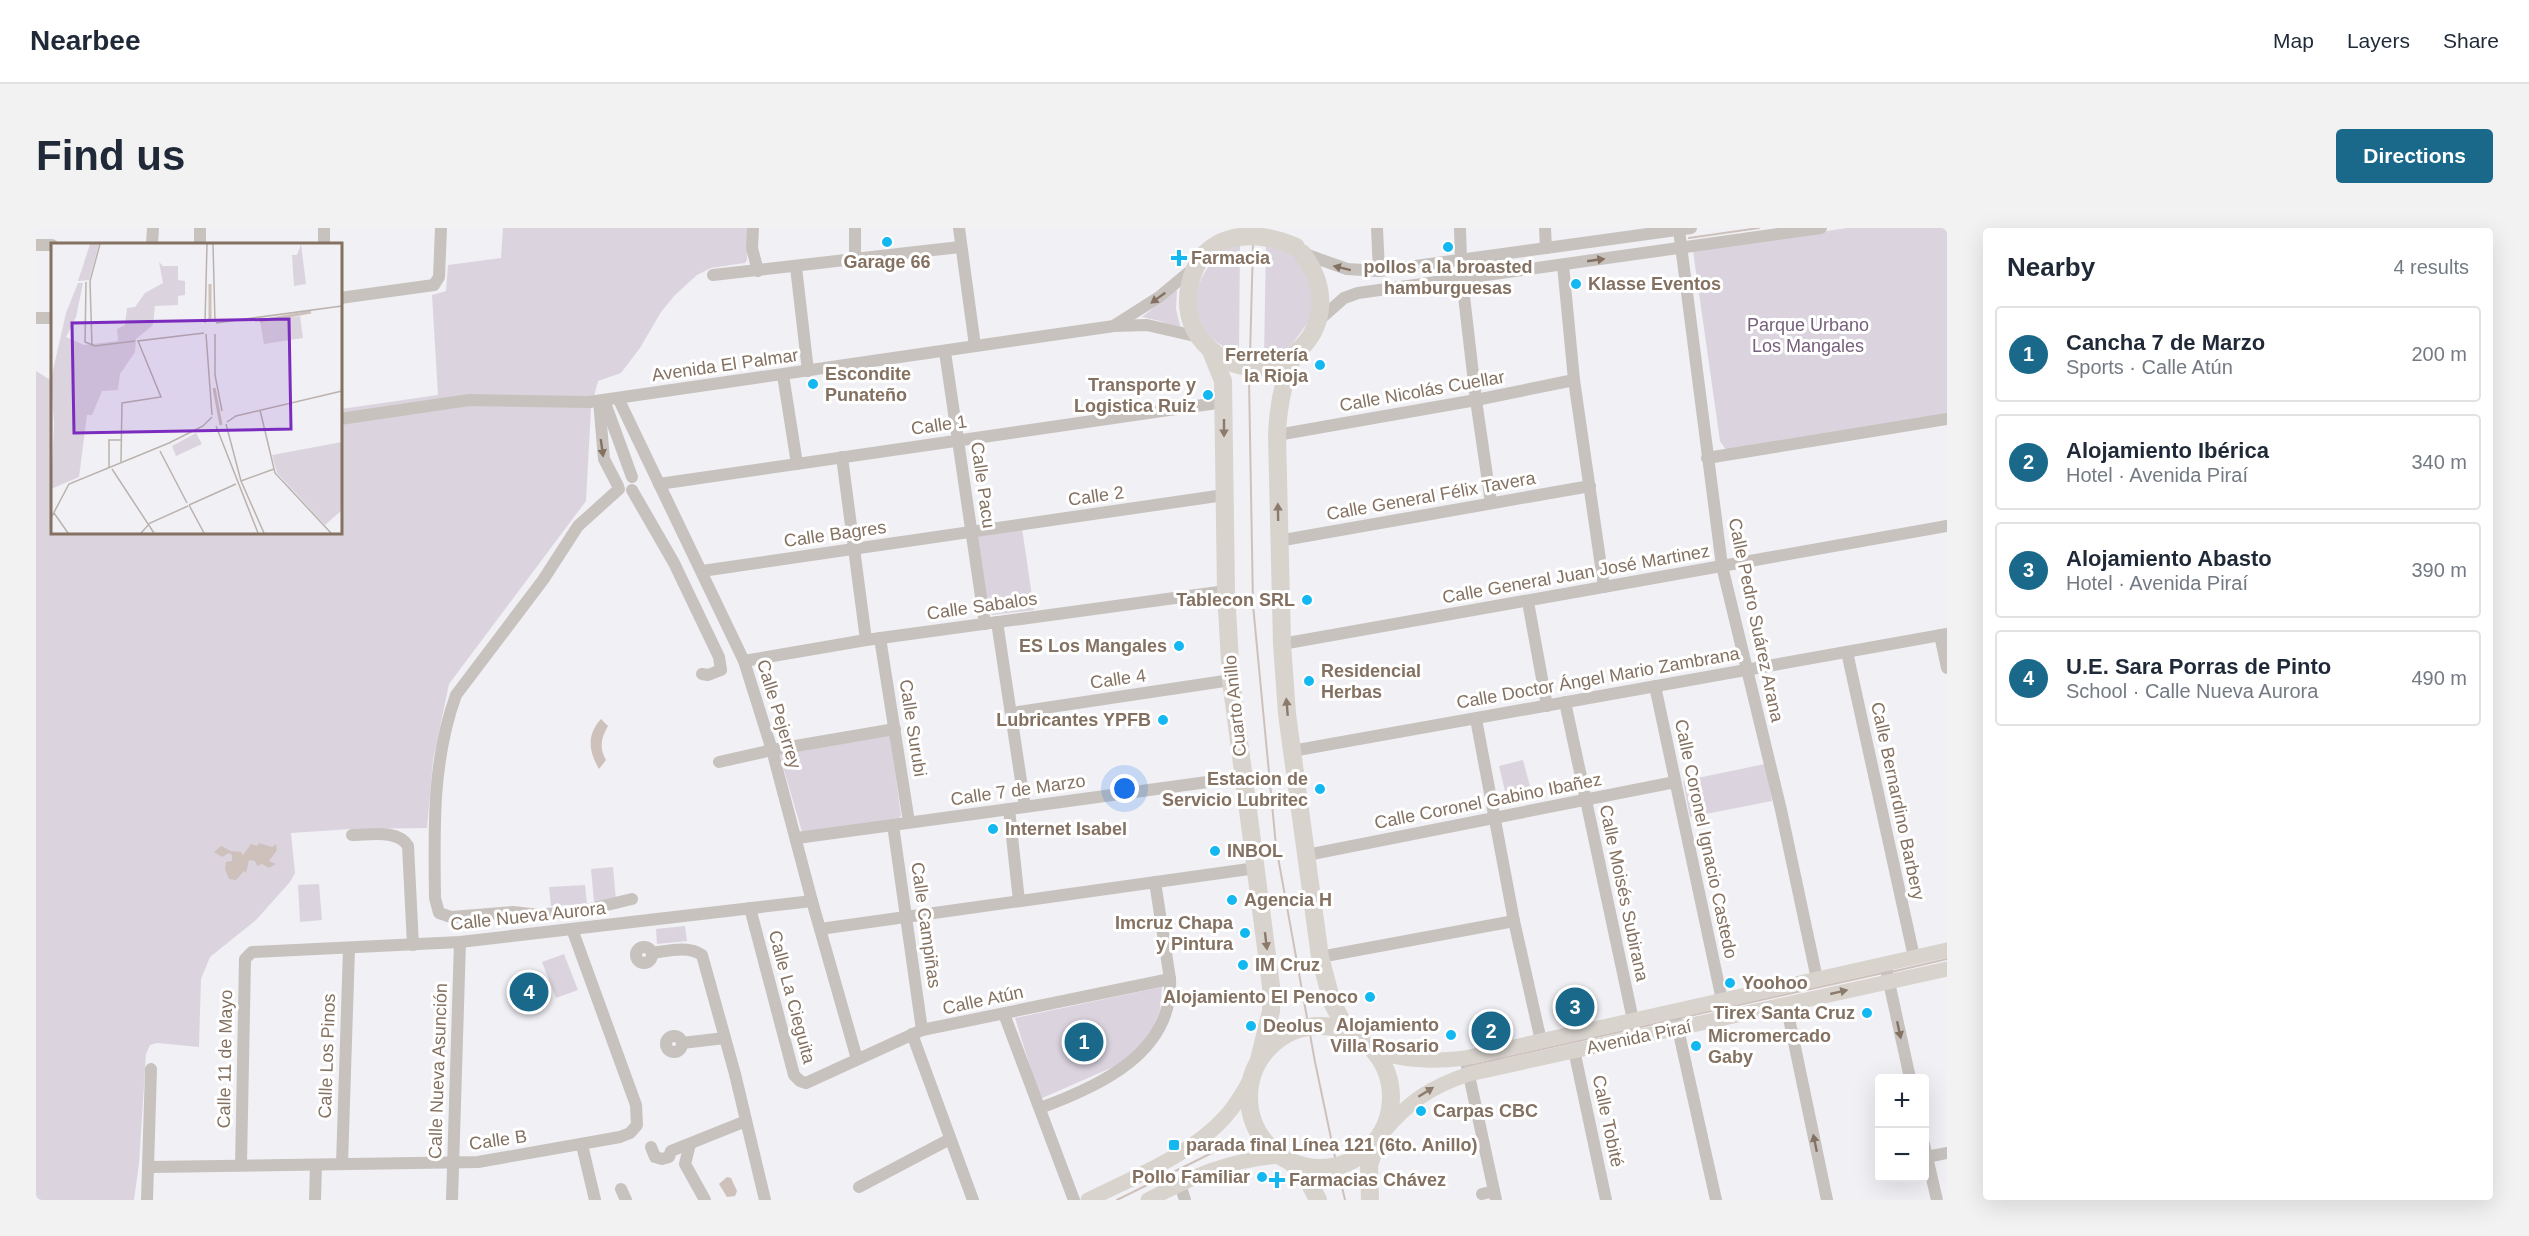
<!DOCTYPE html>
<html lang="en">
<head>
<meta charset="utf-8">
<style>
  body { margin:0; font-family:Helvetica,sans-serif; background:#f2f2f3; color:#1f2937 }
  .controls { position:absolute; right:18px; bottom:18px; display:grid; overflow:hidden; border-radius:6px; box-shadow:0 6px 24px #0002 }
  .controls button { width:54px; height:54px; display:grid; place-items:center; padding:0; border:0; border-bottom:2px solid #e0e1e3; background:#fff; color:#1f2937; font:30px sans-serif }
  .you { position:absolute; left:1089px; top:561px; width:21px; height:21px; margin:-15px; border:4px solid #fff; border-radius:50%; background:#1a73e8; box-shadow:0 0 0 9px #1a73e833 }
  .badge { display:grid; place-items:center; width:39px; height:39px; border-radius:50%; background:#1a698b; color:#fff; font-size:20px; font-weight:700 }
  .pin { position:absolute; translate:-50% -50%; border:3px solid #fff; box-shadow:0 2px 6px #0006 }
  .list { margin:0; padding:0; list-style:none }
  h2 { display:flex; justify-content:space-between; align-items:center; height:78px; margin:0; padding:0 24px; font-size:26px }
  h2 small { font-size:20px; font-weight:400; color:#747a83 }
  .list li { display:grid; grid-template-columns:39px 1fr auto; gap:18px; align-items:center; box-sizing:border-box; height:96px; margin:0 12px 12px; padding:0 12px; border:2px solid #e0e1e3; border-radius:6px }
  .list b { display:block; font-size:22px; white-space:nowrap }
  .list p { margin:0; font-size:20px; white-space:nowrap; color:#747a83 }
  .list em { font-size:20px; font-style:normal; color:#747a83 }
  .map { position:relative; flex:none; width:1911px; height:972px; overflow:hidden; border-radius:6px }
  header { display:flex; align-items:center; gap:36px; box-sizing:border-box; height:84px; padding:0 30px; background:#fff; border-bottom:2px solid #e0e1e3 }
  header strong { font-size:28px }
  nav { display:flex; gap:33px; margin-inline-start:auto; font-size:21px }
  .intro { display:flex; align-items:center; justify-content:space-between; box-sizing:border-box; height:144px; padding:0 36px }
  h1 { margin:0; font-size:42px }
  .button { padding:15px 27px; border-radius:6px; background:#1a698b; color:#fff; font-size:21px; font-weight:700 }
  main { display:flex; gap:36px; padding:0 36px }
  aside { flex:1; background:#fff; border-radius:6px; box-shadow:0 6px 24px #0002 }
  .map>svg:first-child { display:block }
  .green { fill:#dbd4df }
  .water { fill:#cec1bc }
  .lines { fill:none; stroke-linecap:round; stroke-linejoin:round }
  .stream { stroke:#cec1bc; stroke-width:2 }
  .minor { stroke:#c7c2be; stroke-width:12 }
  .major { stroke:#d8d3cd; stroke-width:15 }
  .highway { stroke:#d8d3cd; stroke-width:18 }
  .oneway { fill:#847161 }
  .oneway2 { fill:#8c7b6c }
  .poi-dot { fill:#14b8f1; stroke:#fff; stroke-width:2 }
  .labels { text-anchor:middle; stroke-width:6; stroke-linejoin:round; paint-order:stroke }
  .poi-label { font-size:18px; font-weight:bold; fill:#847161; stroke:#fff; text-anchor:start }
  .park-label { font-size:18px; fill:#76607b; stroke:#fff }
  .street-label { font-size:18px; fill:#847161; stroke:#fff }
  .inset-river { fill:none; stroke:#cec1bc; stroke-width:3 }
  .inset-road { fill:none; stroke:#bbb2ad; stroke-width:1.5 }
  .view { fill:#7b2cbf; fill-opacity:0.15; stroke:#7b2cbf; stroke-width:3 }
  .inset-edge { fill:none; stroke:#847161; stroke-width:3 }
</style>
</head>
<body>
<header>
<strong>Nearbee</strong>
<nav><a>Map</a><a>Layers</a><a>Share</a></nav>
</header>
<div class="intro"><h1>Find us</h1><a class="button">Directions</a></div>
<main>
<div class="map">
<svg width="1911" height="972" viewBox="0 0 1911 972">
  <rect width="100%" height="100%" fill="#f0f0f5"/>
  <g class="green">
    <polygon points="467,0 712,0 711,32 709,35 675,40 661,47 639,67 625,84 604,120 585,145 562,153 555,180 550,273 413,456 397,533 391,600 315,601 255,605 259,645 254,654 220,692 174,729 165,751 163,819 121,815 114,817 110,826 103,936 98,972 0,972 0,143 16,153 16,304 304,304 305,181 402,167 396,67 410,63 412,37 465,30"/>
    <polygon points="1811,0 1911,0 1911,186 1690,222 1684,213 1657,23"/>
    <path d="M1204 14 1203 130 1167 104C1165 96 1160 85 1160 76 1159 49 1180 24 1204 14Z"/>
    <polygon points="1230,14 1256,24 1265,33 1278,69 1273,93 1257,115 1246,124 1228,131"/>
    <polygon points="1141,61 1140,81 1145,101 1124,93 1106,89"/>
    <polygon points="986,300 998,382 956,387 952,382 942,309 947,306"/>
    <polygon points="854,508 865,587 863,590 766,604 744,528 745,525"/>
    <polygon points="1487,532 1497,569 1472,576 1463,538"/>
    <polygon points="1729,536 1736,573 1654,589 1647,553"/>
    <polygon points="577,639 580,672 558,674 555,641"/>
    <polygon points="283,656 286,692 264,694 262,657"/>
    <polygon points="549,657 551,676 515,678 513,659"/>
    <polygon points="649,698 651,713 621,716 620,701"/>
    <polygon points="528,726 542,762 520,770 506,734"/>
    <polygon points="1126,759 1124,782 1117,801 1093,832 1004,871 979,790"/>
  </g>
  <g class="water">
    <path d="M565 491 572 498C565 510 563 520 570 532L563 541C553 524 550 507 565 491Z"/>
    <polygon points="223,615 236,619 240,616 241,622 233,633 240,636 233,640 226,636 221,638 219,633 213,632 210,645 208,643 200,652 193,651 189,641 190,634 196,633 196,627 193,625 186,629 178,624 185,618 195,623 205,624 207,627 215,616 221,618"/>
    <polygon points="691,949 695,950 701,963 699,968 691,969 683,956"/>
  </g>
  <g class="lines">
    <g class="stream">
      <polyline points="1653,10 1723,0"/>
      <polyline points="1214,129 1217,16"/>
      <polyline points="1213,151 1217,377 1240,618 1279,834 1299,929"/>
      <polyline points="1855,744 1911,731"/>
      <polyline points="1644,790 1847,745"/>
      <polyline points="1436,837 1636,792"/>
      <polyline points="1304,950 1309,972"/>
      <polyline points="1081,972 1200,913"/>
    </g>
    <g class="minor">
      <polyline points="164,0 164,16"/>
      <polyline points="717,0 716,20 722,43"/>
      <polyline points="923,0 939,118"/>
      <polyline points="1341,0 1343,43"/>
      <polyline points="1424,0 1425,32"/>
      <polyline points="1509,0 1510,20"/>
      <polyline points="1643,2 1686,338 1745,582 1781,751"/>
      <polyline points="116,16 117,0"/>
      <polyline points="288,16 288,0"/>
      <polyline points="0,17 16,17"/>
      <polyline points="1266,25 1311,41 1343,43 1655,0"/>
      <polyline points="819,31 819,0"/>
      <polyline points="1527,37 1538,152 1568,359"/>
      <polyline points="760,39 772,143"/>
      <polyline points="677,47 924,19"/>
      <polyline points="1426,51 1440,172 1455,275"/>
      <polyline points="304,70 398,57 403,49 405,0"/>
      <polyline points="0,90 16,90"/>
      <polyline points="1282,93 1308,70 1322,65 1785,0"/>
      <polyline points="1079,97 1123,69 1159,39"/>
      <polyline points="909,124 949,396"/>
      <polyline points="747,147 761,236"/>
      <polyline points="582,170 708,433 736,522 776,673 821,831"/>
      <polyline points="568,172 596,249"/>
      <polyline points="563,173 568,231 582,258"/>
      <polyline points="304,191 433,172 553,174 1078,98 1111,97 1163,109"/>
      <polyline points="1241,207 1440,172 1538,152"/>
      <polyline points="806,229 830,412"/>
      <polyline points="1671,230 1911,191"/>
      <polyline points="623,256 1188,174"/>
      <path d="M583 261 542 298 507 352 420 467C396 533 398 601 399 670L403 685 415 689 477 684 503 687 550 682 596 671"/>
      <polyline points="596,262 638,335 683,429 685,442 672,447 666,446"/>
      <polyline points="1242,313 1554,258"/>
      <polyline points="666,343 1188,267"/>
      <polyline points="1492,374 1511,478"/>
      <polyline points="961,394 989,579"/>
      <polyline points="1904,407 1911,440"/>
      <polyline points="844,410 873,594"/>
      <polyline points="1246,416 1911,298"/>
      <polyline points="1811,424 1878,729"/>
      <polyline points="708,433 830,412 1190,363"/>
      <polyline points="1619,458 1686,772"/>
      <polyline points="1529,474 1597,792"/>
      <polyline points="975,485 1195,452"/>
      <polyline points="1440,491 1478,693 1505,813"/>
      <polyline points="1256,523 1911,406"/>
      <polyline points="683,534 736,522 859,501"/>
      <polyline points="973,581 983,673"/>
      <polyline points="857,597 886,802"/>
      <path d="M316 607C333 607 362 601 372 618L377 717"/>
      <polyline points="761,610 1208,549"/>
      <polyline points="1271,627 1639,554"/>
      <polyline points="714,680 758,847 764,853 770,855 886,802 1134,751"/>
      <polyline points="784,701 1220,640"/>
      <circle cx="608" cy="727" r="8"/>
      <path d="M616 725C631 723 653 717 666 727L699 846 729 972"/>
      <polyline points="1284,729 1478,693"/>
      <polyline points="1849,736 1874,850"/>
      <polyline points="1750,776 1791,972"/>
      <polyline points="968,786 1038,972"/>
      <polyline points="1640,792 1680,972"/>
      <polyline points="876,806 937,972"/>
      <circle cx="638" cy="816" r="8"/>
      <polyline points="646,815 689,810"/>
      <polyline points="1538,822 1570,972"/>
      <polyline points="1431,838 1460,972"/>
      <path d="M1004 880C1062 859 1138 825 1134 751L1119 654"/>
      <polyline points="654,916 649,936 669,972"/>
      <polyline points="1888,916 1901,972"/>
      <polyline points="546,917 559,972"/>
      <polyline points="615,919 619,929 626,931 633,929 635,923 710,893"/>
      <polyline points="1891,929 1911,925"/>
      <polyline points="306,936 313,721"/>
      <polyline points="205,937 209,731 216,724 424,714 776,673"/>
      <polyline points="114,939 442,934 584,909 594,905 601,897 600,877 536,701"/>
      <polyline points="1144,956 1149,972"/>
      <polyline points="823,959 914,911"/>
      <polyline points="585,961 590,972"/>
      <polyline points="1446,966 1458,963"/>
      <polyline points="111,972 115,841"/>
      <polyline points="279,972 280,937"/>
      <polyline points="416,972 424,714"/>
    </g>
    <g class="major">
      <path d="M1339 823C1370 833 1396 834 1429 830L1911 722"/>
      <path d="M1347 904C1374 873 1394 859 1433 846L1911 741"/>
      <path d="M1052 972C1096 950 1157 926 1190 888 1200 877 1208 863 1215 850"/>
      <path d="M1112 972C1159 948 1190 932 1244 928"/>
    </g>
    <g class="highway">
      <path d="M1260 19C1220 0 1165 3 1154 56 1149 77 1153 99 1168 115 1227 179 1325 103 1266 25"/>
      <polyline points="1175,123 1187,153 1190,363 1195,452 1235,758 1235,783 1223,832"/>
      <path d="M1258 126C1247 153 1242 177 1241 207L1246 416 1251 486 1284 729 1296 774 1311 803"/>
      <circle cx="1284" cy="869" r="71"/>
      <polyline points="1256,935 1272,952 1282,972"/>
      <polyline points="1334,972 1333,938 1340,915"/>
    </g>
  </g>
  <defs><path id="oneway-solid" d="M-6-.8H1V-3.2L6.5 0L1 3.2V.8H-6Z" transform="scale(1.5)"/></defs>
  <g class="oneway">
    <use href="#oneway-solid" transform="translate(1560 32) rotate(-8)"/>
    <use href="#oneway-solid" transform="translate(1306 40) rotate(-166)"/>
    <use href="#oneway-solid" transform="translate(1122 70) rotate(144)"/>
    <use href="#oneway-solid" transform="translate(566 220) rotate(82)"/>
    <use href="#oneway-solid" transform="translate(1863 802) rotate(78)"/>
    <use href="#oneway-solid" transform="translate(1779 915) rotate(-102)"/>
  </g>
  <g class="oneway2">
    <use href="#oneway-solid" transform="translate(1188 200) rotate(90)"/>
    <use href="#oneway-solid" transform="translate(1242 284) rotate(-91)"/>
    <use href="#oneway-solid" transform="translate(1251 479) rotate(-95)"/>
    <use href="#oneway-solid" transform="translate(1230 713) rotate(83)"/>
    <use href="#oneway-solid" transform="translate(1803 764) rotate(-13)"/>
    <use href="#oneway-solid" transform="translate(1390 864) rotate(-32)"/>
  </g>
  <g class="poi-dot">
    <circle cx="851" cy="14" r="6"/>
    <circle cx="1412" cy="19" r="6"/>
    <path d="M1140 21h6v6h6v6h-6v6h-6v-6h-6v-6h6z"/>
    <circle cx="1540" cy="56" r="6"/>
    <circle cx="1284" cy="137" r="6"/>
    <circle cx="777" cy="156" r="6"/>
    <circle cx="1172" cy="167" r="6"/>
    <circle cx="1271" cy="372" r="6"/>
    <circle cx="1143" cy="418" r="6"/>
    <circle cx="1273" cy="453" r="6"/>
    <circle cx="1127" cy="492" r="6"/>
    <circle cx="1284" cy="561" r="6"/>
    <circle cx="957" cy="601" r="6"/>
    <circle cx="1179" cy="623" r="6"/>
    <circle cx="1196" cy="672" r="6"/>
    <circle cx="1209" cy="705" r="6"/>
    <circle cx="1207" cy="737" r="6"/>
    <circle cx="1694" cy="755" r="6"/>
    <circle cx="1334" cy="769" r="6"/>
    <circle cx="1831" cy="785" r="6"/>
    <circle cx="1215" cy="798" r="6"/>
    <circle cx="1415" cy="807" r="6"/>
    <circle cx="1660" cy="818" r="6"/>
    <circle cx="1385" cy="883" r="6"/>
    <rect x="1132" y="911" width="12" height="12" rx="3"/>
    <circle cx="1226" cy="949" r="6"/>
    <path d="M1238 943h6v6h6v6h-6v6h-6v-6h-6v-6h6z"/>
  </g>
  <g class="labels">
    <g class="poi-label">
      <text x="1155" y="36">Farmacia</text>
      <text x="851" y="40" text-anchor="middle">Garage 66</text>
      <text x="1412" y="45" text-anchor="middle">pollos a la broasted<tspan x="1412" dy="21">hamburguesas</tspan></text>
      <text x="1552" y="62">Klasse Eventos</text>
      <text x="1272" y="133" text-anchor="end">Ferretería<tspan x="1272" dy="21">la Rioja</tspan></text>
      <text x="789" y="152">Escondite<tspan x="789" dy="21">Punateño</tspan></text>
      <text x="1160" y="163" text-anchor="end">Transporte y<tspan x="1160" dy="21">Logistica Ruiz</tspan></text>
      <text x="1259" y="378" text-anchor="end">Tablecon SRL</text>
      <text x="1131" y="424" text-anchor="end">ES Los Mangales</text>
      <text x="1285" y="449">Residencial<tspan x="1285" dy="21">Herbas</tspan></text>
      <text x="1115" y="498" text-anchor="end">Lubricantes YPFB</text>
      <text x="1272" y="557" text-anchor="end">Estacion de<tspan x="1272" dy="21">Servicio Lubritec</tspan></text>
      <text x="969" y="607">Internet Isabel</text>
      <text x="1191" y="629">INBOL</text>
      <text x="1208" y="678">Agencia H</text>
      <text x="1197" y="701" text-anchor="end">Imcruz Chapa<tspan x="1197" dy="21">y Pintura</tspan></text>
      <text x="1219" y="743">IM Cruz</text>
      <text x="1706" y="761">Yoohoo</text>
      <text x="1322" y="775" text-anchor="end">Alojamiento El Penoco</text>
      <text x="1819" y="791" text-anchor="end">Tirex Santa Cruz</text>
      <text x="1403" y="803" text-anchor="end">Alojamiento<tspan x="1403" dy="21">Villa Rosario</tspan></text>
      <text x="1227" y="804">Deolus</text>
      <text x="1672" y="814">Micromercado<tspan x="1672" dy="21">Gaby</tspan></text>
      <text x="1397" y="889">Carpas CBC</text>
      <text x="1150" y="923">parada final Línea 121 (6to. Anillo)</text>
      <text x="1214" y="955" text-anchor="end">Pollo Familiar</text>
      <text x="1253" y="958">Farmacias Chávez</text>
    </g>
    <g class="park-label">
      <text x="1772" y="103">Parque Urbano<tspan x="1772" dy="21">Los Mangales</tspan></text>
    </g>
    <g class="street-label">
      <text transform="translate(689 137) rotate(-8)" y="6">Avenida El Palmar</text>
      <text transform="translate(1386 163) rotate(-10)" y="6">Calle Nicolás Cuellar</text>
      <text transform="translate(903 197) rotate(-8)" y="6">Calle 1</text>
      <text transform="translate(947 257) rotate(82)" y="6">Calle Pacu</text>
      <text transform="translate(1060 268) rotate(-8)" y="6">Calle 2</text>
      <text transform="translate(1395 268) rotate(-10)" y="6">Calle General Félix Tavera</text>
      <text transform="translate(799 306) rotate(-8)" y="6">Calle Bagres</text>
      <text transform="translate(1540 346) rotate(-10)" y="6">Calle General Juan José Martinez</text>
      <text transform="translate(946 378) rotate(-8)" y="6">Calle Sabalos</text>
      <text transform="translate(1720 392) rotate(78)" y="6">Calle Pedro Suárez Arana</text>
      <text transform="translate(1562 450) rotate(-10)" y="6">Calle Doctor Ángel Mario Zambrana</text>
      <text transform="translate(1082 451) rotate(-8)" y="6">Calle 4</text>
      <text transform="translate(1199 478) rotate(-96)" y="6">Cuarto Anillo</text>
      <text transform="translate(743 486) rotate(73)" y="6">Calle Pejerrey</text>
      <text transform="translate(877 500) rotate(81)" y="6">Calle Surubi</text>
      <text transform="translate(982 562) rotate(-8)" y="6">Calle 7 de Marzo</text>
      <text transform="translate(1452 573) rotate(-11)" y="6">Calle Coronel Gabino Ibañez</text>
      <text transform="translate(1862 573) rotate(78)" y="6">Calle Bernardino Barbery</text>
      <text transform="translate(1670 611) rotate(78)" y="6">Calle Coronel Ignacio Castedo</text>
      <text transform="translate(1588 665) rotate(78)" y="6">Calle Moisés Subirana</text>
      <text transform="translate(492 688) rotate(-6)" y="6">Calle Nueva Aurora</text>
      <text transform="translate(890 697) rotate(82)" y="6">Calle Campiñas</text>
      <text transform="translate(756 769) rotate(75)" y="6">Calle La Cieguita</text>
      <text transform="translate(947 772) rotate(-12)" y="6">Calle Atún</text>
      <text transform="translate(1603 809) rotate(-12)" y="6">Avenida Piraí</text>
      <text transform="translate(291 828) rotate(-88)" y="6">Calle Los Pinos</text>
      <text transform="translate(189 831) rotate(-89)" y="6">Calle 11 de Mayo</text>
      <text transform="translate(402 843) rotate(-88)" y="6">Calle Nueva Asunción</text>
      <text transform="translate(1572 893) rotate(78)" y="6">Calle Tobité</text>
      <text transform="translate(462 912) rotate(-8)" y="6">Calle B</text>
    </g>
  </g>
  <g transform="translate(15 15)">
    <rect width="291" height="291" fill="#f0f0f5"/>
    <path d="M39 1H48L38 37 27 38ZM250 1 255 41 243 43 241 12H246ZM108 19 112 23H127V37L134 38V52L127 53V62L104 63 102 82 85 96 84 109 69 131 67 147 51 148 41 172H36L28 234 0 246 3 181 0 136 15 70 27 40H32L25 74 15 94 33 102 67 98 66 86 74 82 76 65 84 64 94 50 112 40ZM249 73 252 95 213 101 209 79ZM145 190 151 201 125 213 121 203ZM291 199V267L274 282 226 230 221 212Z" fill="#dbd4df"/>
    <path class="inset-river" d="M159 76V41M209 78 260 69M163 145 170 182"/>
    <path class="inset-road" d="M162 1 164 79M35 39 34 99 44 103 84 98M154 80 156 1M165 80 291 63M155 91 161 172M164 91V132L171 168M41 103 39 38 49 1M209 167 224 230 280 290M176 179 185 173 291 148M175 181 190 238 213 290M165 183 207 290M109 208 136 260M70 219 71 160 110 154 87 98 153 90M58 225V197H70M61 226 103 290M190 238 223 226M138 262 185 241M138 262 153 290M3 270 17 290M0 275 18 241 118 200 152 183 161 174M90 290 99 280 137 263"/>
    <path class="view" d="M238 76 240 186 23 190 21 80Z"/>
    <rect width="291" height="291" class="inset-edge"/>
  </g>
</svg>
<div class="controls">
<button>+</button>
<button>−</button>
</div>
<div class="you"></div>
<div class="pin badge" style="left:1048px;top:814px">1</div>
<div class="pin badge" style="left:1455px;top:803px">2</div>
<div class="pin badge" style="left:1539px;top:779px">3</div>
<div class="pin badge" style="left:493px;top:764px">4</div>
</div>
<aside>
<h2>Nearby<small>4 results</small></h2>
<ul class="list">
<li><span class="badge">1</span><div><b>Cancha 7 de Marzo</b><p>Sports · Calle Atún</p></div><em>200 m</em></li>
<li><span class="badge">2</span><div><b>Alojamiento Ibérica</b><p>Hotel · Avenida Piraí</p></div><em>340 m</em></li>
<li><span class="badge">3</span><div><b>Alojamiento Abasto</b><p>Hotel · Avenida Piraí</p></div><em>390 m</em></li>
<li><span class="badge">4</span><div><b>U.E. Sara Porras de Pinto</b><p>School · Calle Nueva Aurora</p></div><em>490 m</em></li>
</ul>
</aside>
</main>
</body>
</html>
